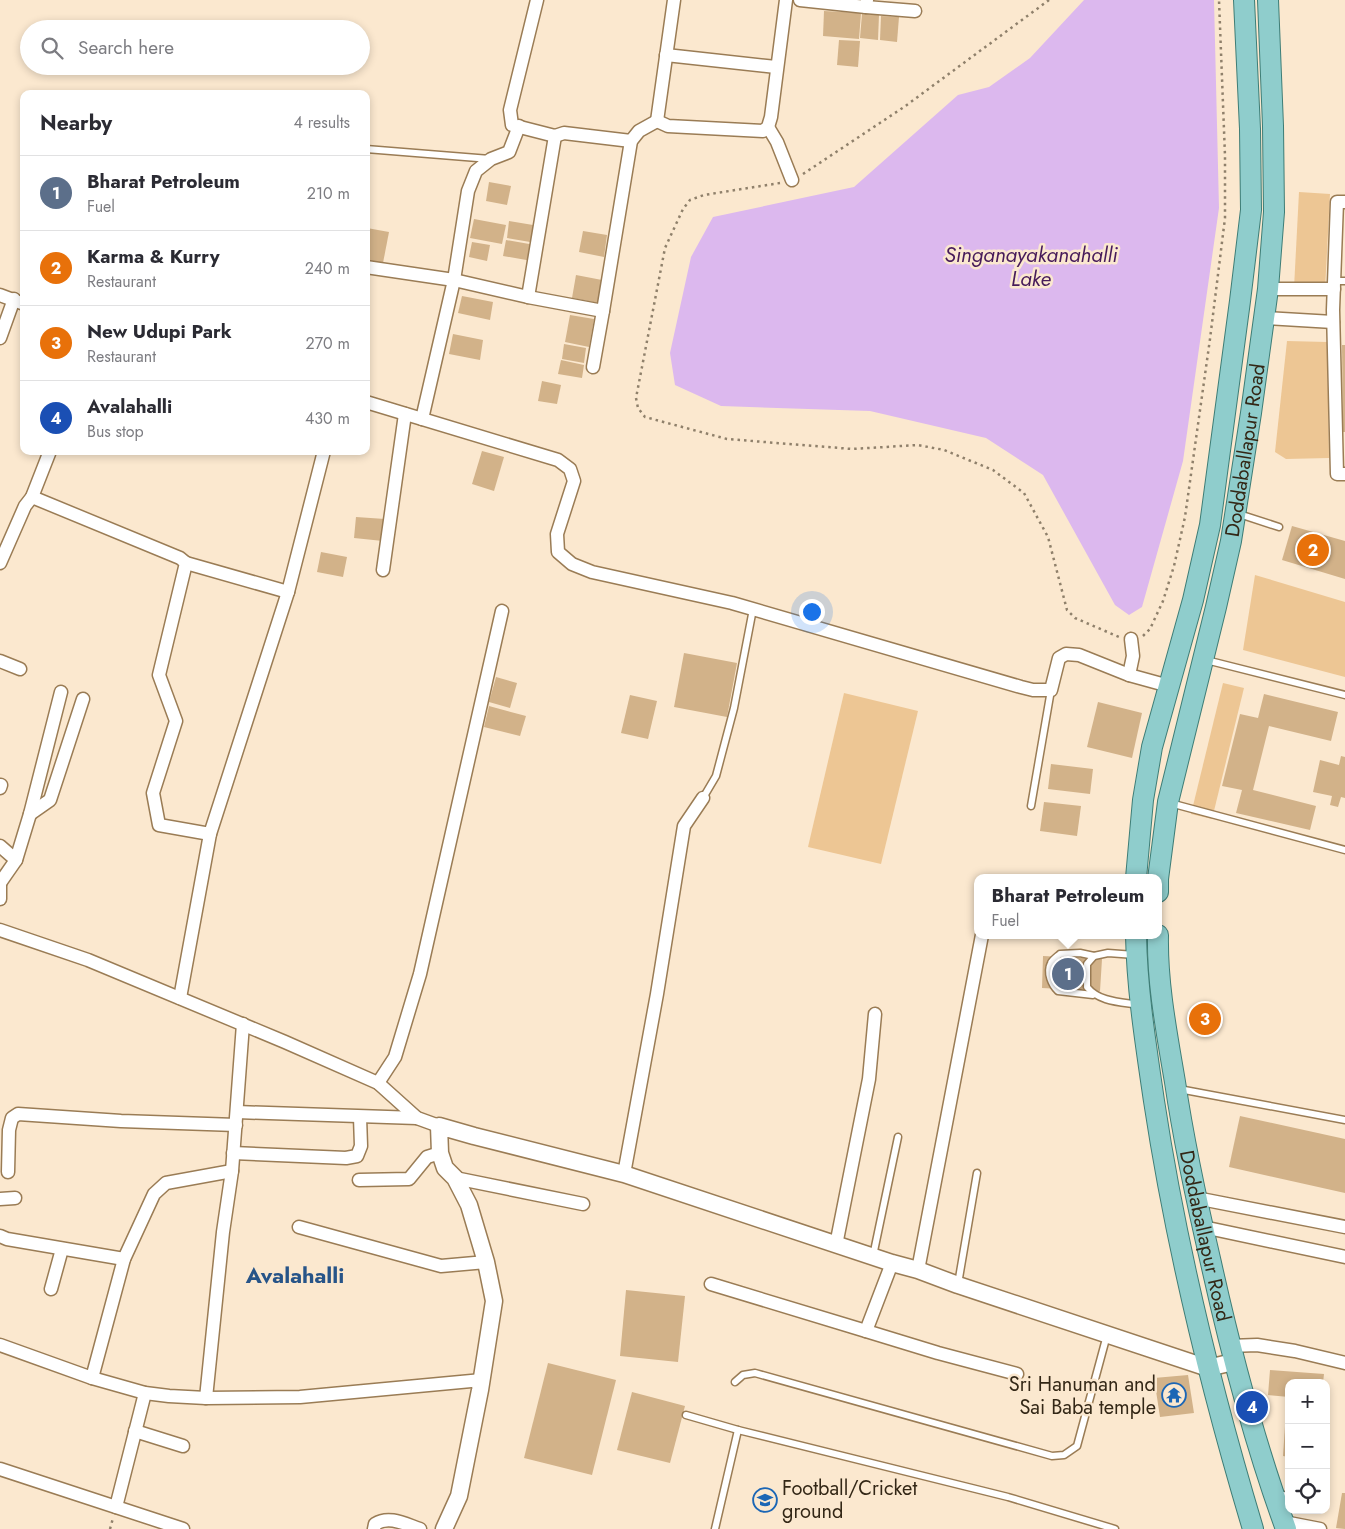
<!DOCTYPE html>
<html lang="en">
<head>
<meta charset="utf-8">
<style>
  body { margin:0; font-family:Jost,sans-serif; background:#f2f2f3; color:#2b2b33 }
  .controls { position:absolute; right:15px; bottom:15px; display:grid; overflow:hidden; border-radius:10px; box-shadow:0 2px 8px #0003 }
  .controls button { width:45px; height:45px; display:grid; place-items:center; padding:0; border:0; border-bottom:1px solid #e1e1e2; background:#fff; color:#2b2b33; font:25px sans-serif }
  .you { position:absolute; left:811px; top:611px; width:18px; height:18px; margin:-12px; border:4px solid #fff; border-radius:50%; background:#1a73e8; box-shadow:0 0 0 8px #1a73e833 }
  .badge { display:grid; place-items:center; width:32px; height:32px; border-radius:50%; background:#1b66b5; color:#fff; font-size:16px; font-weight:700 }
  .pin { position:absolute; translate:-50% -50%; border:2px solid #fff; box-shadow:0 1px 5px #0006 }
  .popup { position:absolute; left:974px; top:874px; width:188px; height:65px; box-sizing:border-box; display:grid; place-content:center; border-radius:10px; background:#fff; filter:drop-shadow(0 1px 4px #0005); font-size:16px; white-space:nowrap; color:#7c7c81 }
  .popup b { font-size:19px; color:#2b2b33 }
  .popup::after { content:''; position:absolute; left:50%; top:100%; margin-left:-10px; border:10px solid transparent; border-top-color:#fff }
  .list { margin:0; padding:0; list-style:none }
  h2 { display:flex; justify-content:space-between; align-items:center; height:65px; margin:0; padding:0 20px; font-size:21px }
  h2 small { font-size:16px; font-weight:400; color:#7c7c81 }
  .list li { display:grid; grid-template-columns:32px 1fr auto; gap:15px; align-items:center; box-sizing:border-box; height:75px; padding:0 20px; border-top:1px solid #e1e1e2 }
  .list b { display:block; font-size:19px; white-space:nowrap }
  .list p { margin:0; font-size:16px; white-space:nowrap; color:#7c7c81 }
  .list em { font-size:16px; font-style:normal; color:#7c7c81 }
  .icon { flex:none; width:28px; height:28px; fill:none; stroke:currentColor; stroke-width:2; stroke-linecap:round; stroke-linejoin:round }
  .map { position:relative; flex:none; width:1345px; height:1529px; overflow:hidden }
  .search { position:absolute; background:#fff; box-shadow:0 2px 8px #0003; left:20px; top:20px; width:350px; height:55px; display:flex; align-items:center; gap:12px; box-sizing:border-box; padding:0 18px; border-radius:28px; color:#7c7c81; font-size:19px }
  .panel { position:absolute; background:#fff; box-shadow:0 2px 8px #0003; left:20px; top:90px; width:350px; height:365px; border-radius:10px }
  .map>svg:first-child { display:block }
  .green { fill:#edc694 }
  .water { fill:#dcb8ee }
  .building { fill:#d2b289 }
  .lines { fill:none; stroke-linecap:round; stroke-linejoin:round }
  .service-casing { stroke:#9a7c55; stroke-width:9 }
  .minor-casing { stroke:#9a7c55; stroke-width:15 }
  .tertiary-casing { stroke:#9a7c55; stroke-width:19 }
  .primary-casing { stroke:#3e7d76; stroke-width:22 }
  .path { stroke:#8f806b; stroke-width:2.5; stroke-dasharray:2.5 4; stroke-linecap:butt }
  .service { stroke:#fff; stroke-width:6 }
  .minor { stroke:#fff; stroke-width:12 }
  .tertiary { stroke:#fff; stroke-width:16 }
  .primary { stroke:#8fcdcc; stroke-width:20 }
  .labels { text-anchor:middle; stroke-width:5; stroke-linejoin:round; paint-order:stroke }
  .street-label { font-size:20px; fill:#332716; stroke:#fbe8cf }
  .poi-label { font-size:20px; fill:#332716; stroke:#fbe8cf; text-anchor:end }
  .water-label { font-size:21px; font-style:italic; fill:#471b5a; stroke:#fbe8cf }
  .quarter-label { font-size:22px; font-weight:bold; fill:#275488; stroke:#fbe8cf }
</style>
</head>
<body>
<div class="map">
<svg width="1345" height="1529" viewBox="0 0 1345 1529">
  <rect width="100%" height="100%" fill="#fbe8cf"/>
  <g class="green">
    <polygon points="1299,192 1330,194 1325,290 1294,288"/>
    <polygon points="1287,341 1327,342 1329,458 1286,459 1275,452"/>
    <polygon points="1255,575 1345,602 1345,677 1243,650"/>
    <polygon points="1223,683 1244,688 1212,819 1191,814"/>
    <polygon points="844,693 918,711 881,864 808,847"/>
  </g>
  <polygon class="water" points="1084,0 1214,0 1219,208 1183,461 1142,607 1129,615 1115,605 1043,475 986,438 870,411 721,406 675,385 670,353 691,257 713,217 854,187 958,95 989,87 1030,58"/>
  <g class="building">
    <polygon points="824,11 861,13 859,39 823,36"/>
    <polygon points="862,14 879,15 878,40 860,38"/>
    <polygon points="881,16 899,17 897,42 880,40"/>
    <polygon points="839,40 860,41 858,67 837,65"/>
    <polygon points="489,182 511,186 507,205 486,201"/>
    <polygon points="474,219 506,225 502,244 470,238"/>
    <polygon points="509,221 539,226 536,243 507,238"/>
    <polygon points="367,228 389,232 383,263 366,260"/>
    <polygon points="583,231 607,235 604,257 579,252"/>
    <polygon points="506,240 535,245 532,261 503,256"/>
    <polygon points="472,242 490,245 487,261 469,257"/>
    <polygon points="576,275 602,280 598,303 572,298"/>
    <polygon points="462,296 493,302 490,320 458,313"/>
    <polygon points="570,315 594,319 589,347 565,342"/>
    <polygon points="453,334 483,340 480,360 449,354"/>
    <polygon points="564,344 586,348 584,363 562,359"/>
    <polygon points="1342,345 1345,345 1345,432 1343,432"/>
    <polygon points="561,360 584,365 582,378 558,374"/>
    <polygon points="542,381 561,385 557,404 538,401"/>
    <polygon points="482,451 504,457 494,491 472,484"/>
    <polygon points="356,517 385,519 383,541 354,538"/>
    <polygon points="1292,526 1345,541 1345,579 1282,560"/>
    <polygon points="321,552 347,557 343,577 317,572"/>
    <polygon points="684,653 737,663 727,717 674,707"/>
    <polygon points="496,677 517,683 510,708 489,702"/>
    <polygon points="1264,694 1338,712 1331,741 1269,726 1253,790 1316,806 1310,830 1236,813 1242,790 1222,786 1240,714 1258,718"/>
    <polygon points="630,695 657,701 648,739 621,733"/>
    <polygon points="1098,702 1142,713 1132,758 1087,747"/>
    <polygon points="489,706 526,716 520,736 484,727"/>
    <polygon points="1341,756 1345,757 1345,798 1341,797 1338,807 1330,805 1332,796 1313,792 1320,760 1339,765"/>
    <polygon points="1051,764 1093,769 1090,794 1048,789"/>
    <polygon points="1044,802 1081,806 1077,836 1040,831"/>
    <polygon points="1043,956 1102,959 1100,991 1042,988"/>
    <polygon points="1240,1116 1345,1139 1345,1193 1229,1167"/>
    <polygon points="626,1290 685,1296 678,1362 620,1356"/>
    <polygon points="548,1363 616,1380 592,1475 524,1458"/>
    <polygon points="1270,1370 1324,1374 1323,1383 1289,1383 1289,1397 1268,1395"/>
    <polygon points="1188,1375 1194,1413 1160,1417 1154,1378"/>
    <polygon points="632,1392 685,1406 670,1463 617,1450"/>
    <polygon points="1285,1426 1289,1426 1289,1457 1283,1456"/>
    <polygon points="1342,1493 1345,1493 1345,1529 1336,1528"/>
  </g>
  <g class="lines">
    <g class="service-casing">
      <g id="service">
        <polyline points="366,149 490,159"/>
        <polyline points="1334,281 1345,281"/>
        <polyline points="1239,514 1279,527"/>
        <polyline points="1206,660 1345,695"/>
        <polyline points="703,798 716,776 734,708 753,609"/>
        <polyline points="1170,803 1345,850"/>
        <polyline points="1031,806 1051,690"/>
        <path d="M1135 955 1108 953 1094 956 1087 964V987C1099 1002 1121 1002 1139 1005"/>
        <path d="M1093 995 1058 991C1052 985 1046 973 1051 963 1052 960 1058 956 1060 954L1080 953 1094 956"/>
        <polyline points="1179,1089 1345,1120"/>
        <polyline points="873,1256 898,1137"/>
        <polyline points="958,1284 977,1173"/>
        <polyline points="735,1382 743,1375 755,1373 1052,1456 1064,1455 1077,1446 1107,1335"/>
        <polyline points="686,1415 738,1430"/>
        <polyline points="1277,1494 1289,1496"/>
        <polyline points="715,1529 738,1430 1008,1497 1115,1529"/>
      </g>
    </g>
    <g class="minor-casing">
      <g id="minor">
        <polyline points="537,0 510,110 512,125 555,136 564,133 631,141"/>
        <polyline points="800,0 866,7 867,0"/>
        <polyline points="866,7 915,11"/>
        <polyline points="666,55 776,67"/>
        <polyline points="657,121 668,126 763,131 768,127 771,117 786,0"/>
        <polyline points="657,121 674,0"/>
        <polyline points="768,127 777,142 792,180"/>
        <polyline points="1345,202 1337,202 1333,310 1337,474 1345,474"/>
        <polyline points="366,267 454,280 528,297 603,311 631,141 639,131 657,121"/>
        <polyline points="1268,289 1334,289"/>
        <polyline points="0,295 24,304"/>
        <polyline points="528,297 555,136"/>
        <polyline points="1264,318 1333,322"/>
        <polyline points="0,338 14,299"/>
        <polyline points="593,367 603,311"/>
        <polyline points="366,402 558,460 570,469 574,481 557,534 558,552 572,564 592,572 732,603 1021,687 1033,690 1051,690 1059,658 1066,654 1079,655 1129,675 1169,686"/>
        <polyline points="422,419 454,280 468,191 476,171 491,159 509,152 519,126"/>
        <polyline points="32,497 180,558 186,563 159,675 176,721 153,793 159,825 210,834 288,592 324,451"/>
        <polyline points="0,563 25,506 32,497 50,451"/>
        <polyline points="186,563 288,592"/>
        <polyline points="383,570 405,414"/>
        <polyline points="0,661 20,669"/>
        <polyline points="1129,675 1133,656 1131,639"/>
        <polyline points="0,788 1,785"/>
        <polyline points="30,814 50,800 83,699"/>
        <polyline points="0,846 16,860"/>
        <polyline points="0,882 0,899"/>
        <polyline points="0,883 16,860 30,814 61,692"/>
        <polyline points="0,930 88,960 285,1042 378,1083 417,1118 439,1126"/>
        <polyline points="180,998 210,834"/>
        <polyline points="378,1083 395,1057 420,974 502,611"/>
        <polyline points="237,1112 417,1118"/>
        <polyline points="233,1153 346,1158 357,1156 361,1146 360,1117"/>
        <polyline points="8,1172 9,1130 12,1118 18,1114 121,1121 236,1125"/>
        <polyline points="624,1174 657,994 684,826 703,798"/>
        <polyline points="455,1178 583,1204"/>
        <polyline points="359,1180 409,1179 427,1157 440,1153"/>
        <polyline points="1196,1198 1345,1227"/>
        <polyline points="0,1199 15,1198"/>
        <polyline points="299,1227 441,1266 486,1262"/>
        <polyline points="1203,1227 1345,1257"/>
        <polyline points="0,1236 7,1239 124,1259"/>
        <polyline points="836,1245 869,1079 875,1014"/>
        <polyline points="892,1263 866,1331 938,1353 1017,1374"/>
        <polyline points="918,1270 982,935"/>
        <polyline points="711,1284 866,1331"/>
        <polyline points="51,1289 62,1249"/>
        <polyline points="0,1345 92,1378 145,1393 169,1396 206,1398 300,1397 482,1380"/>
        <polyline points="1230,1346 1257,1345 1295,1351 1345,1363"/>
        <polyline points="92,1378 124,1259 154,1194 166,1183 232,1171"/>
        <polyline points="206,1398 223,1232 232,1171 243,1024"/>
        <polyline points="135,1431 183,1446"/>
        <polyline points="0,1469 183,1529"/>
        <polyline points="116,1507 145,1393"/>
        <polyline points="1284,1522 1320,1529"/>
        <path d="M374 1529 375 1524C389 1515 405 1524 420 1529"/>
      </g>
    </g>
    <g class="tertiary-casing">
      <polyline id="tertiary" points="444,1529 459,1496 480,1390 494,1301 486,1262 469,1205 455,1178 445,1168 440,1153 439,1126 474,1136 624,1174 892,1263 918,1270 958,1285 1208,1368 1233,1362"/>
    </g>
    <g class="primary-casing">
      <g id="primary">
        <polyline points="1136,878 1143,800 1152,747 1193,600 1210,525 1240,301 1251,210 1250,129 1244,0"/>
        <path id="s1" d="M1158 892V879L1168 802 1216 607 1231 541 1251 413 1268 289 1274 212 1273 126 1268 0"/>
        <path d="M1136 935C1137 990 1146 1046 1154 1101 1176 1246 1211 1389 1253 1529"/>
        <path id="s2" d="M1158 935C1157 984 1167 1034 1175 1082 1184 1143 1197 1203 1211 1263 1231 1353 1254 1442 1286 1529"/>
      </g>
    </g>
    <g class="path">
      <polyline points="803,174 904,107 1049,0"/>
      <polyline points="780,183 704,195 690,200 683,209 665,248 636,398 638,408 645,417 727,439 852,449 918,445 944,450 993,470 1024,493 1048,537 1067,610 1075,618 1119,637"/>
      <polyline points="1143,636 1150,629 1163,601 1174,566 1185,517 1210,339 1225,218 1225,156 1219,0"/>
      <polyline points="110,1529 113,1518"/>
    </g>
    <use href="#service" class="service"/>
    <use href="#minor" class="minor"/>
    <use href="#tertiary" class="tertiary"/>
    <use href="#primary" class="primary"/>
  </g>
  <defs>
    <g id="temple-ring" transform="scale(1.25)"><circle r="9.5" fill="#fbe8cf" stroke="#1b66b5" stroke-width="1.5"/><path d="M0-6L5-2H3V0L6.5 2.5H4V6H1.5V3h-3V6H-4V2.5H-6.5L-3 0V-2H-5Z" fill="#1b66b5"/></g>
    <g id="university-ring" transform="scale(1.25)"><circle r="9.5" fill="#fbe8cf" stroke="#1b66b5" stroke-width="1.5"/><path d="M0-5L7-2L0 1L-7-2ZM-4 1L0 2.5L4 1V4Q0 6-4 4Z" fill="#1b66b5"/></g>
  </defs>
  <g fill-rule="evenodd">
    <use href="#temple-ring" x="1174" y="1395"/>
    <use href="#university-ring" x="765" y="1500"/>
  </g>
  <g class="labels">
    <g class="street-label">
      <text dy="7" stroke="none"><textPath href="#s1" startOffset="451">Doddaballapur Road</textPath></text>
      <text dy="7" stroke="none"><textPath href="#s2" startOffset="305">Doddaballapur Road</textPath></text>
    </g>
    <g class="poi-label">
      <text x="1156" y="1391">Sri Hanuman and<tspan x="1156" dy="23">Sai Baba temple</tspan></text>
      <text x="782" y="1495" text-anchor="start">Football/Cricket<tspan x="782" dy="23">ground</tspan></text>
    </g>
    <g class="water-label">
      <text x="1031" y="262">Singanayakanahalli<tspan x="1031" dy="24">Lake</tspan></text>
    </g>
    <g class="quarter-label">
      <text x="295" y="1283">Avalahalli</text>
    </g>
  </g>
</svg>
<div class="controls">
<button>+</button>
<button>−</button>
<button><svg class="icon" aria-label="locate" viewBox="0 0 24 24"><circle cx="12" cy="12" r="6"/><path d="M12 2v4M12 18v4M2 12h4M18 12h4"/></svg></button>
</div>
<div class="you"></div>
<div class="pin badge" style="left:1068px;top:974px;background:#5c6f8a">1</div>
<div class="popup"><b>Bharat Petroleum</b>Fuel</div>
<div class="pin badge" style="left:1313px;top:550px;background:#e8710a">2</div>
<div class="pin badge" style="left:1205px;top:1019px;background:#e8710a">3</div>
<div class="pin badge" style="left:1252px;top:1407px;background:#1a4fb4">4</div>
<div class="search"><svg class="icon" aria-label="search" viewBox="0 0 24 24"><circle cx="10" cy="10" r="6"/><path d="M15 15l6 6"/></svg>Search here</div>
<section class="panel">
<h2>Nearby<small>4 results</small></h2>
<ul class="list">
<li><span class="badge" style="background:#5c6f8a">1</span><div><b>Bharat Petroleum</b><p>Fuel</p></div><em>210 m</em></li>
<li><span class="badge" style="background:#e8710a">2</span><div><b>Karma &amp; Kurry</b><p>Restaurant</p></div><em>240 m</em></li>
<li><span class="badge" style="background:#e8710a">3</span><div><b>New Udupi Park</b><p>Restaurant</p></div><em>270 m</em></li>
<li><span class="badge" style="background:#1a4fb4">4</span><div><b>Avalahalli</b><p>Bus stop</p></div><em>430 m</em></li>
</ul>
</section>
</div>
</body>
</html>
